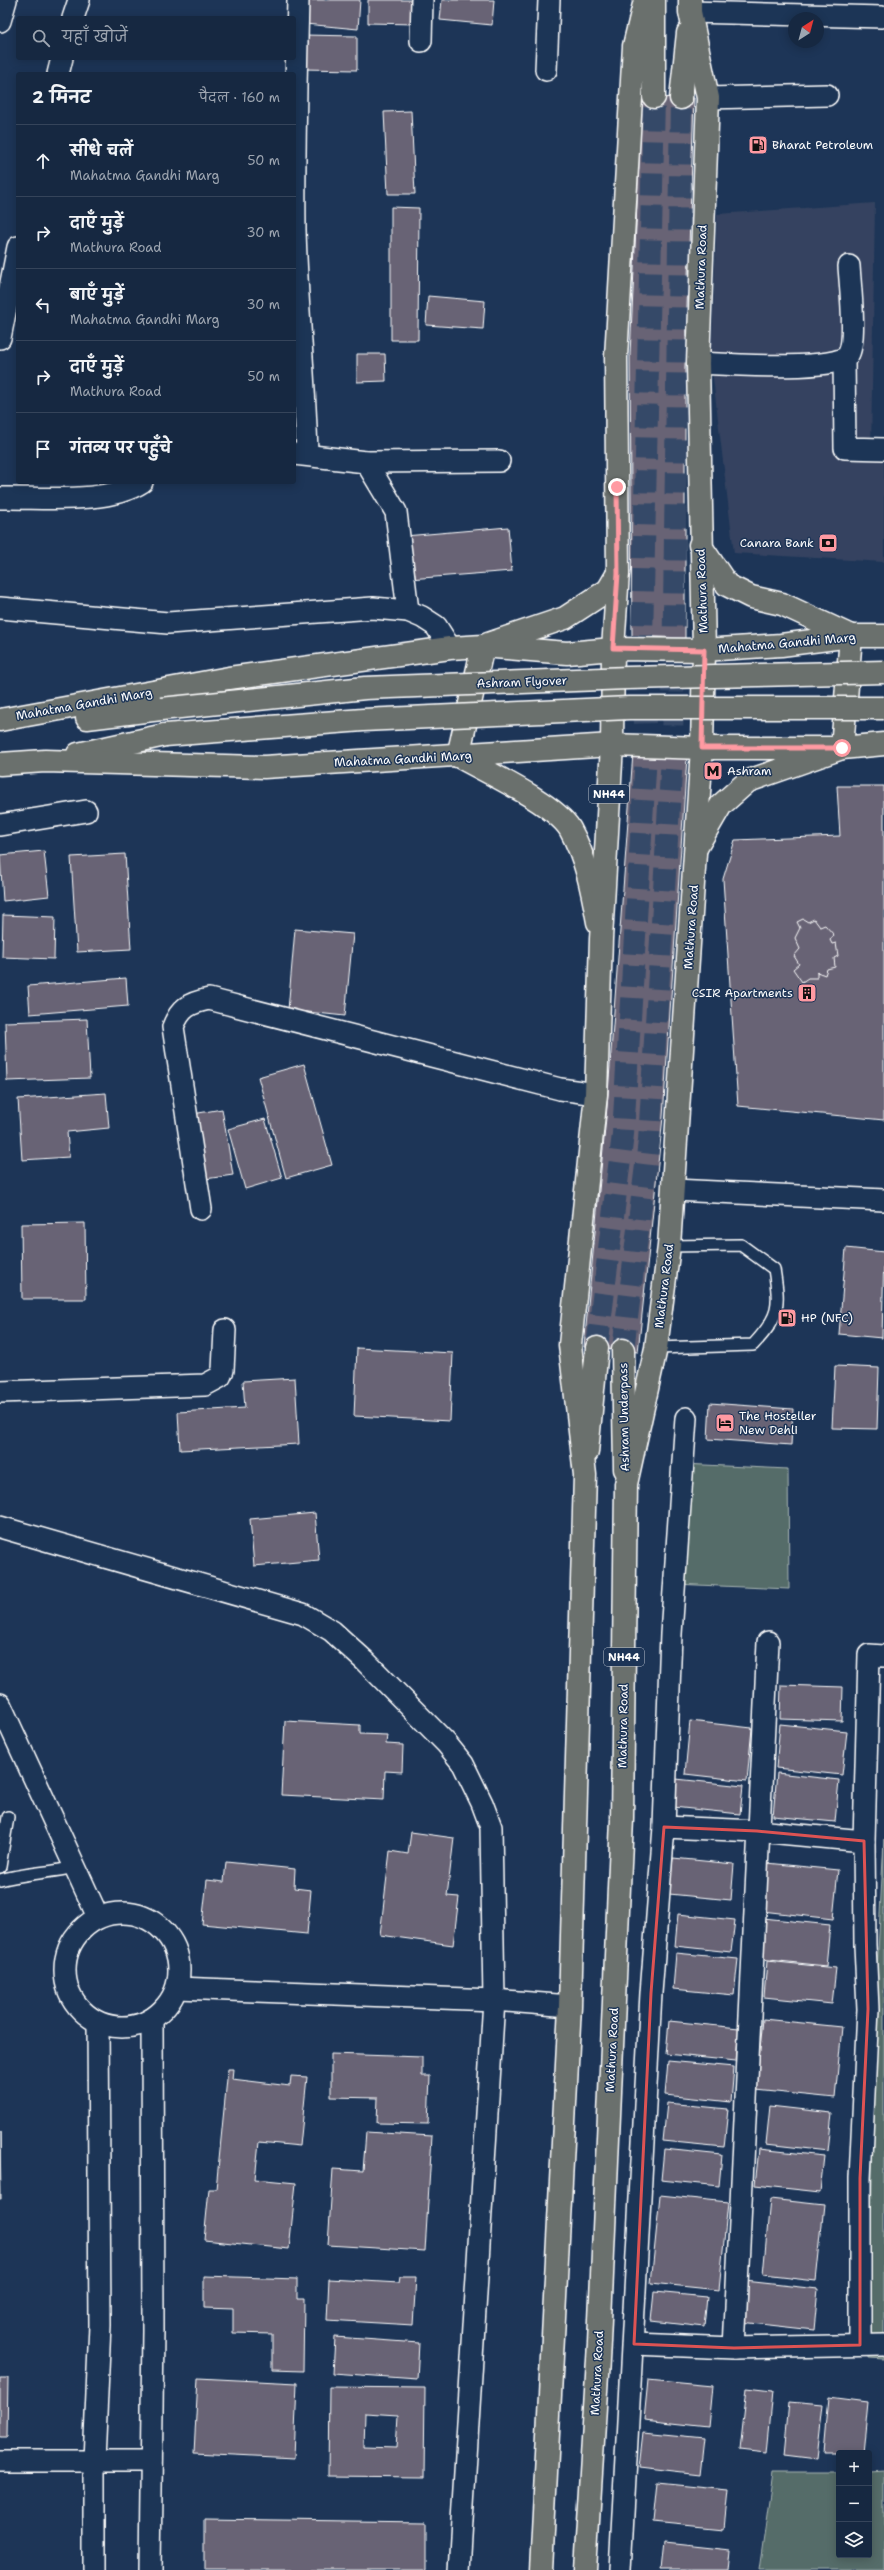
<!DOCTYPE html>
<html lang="hi">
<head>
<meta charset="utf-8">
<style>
  body { margin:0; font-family:"Shantell Sans","Playpen Sans Deva",sans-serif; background:#23344c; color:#f1f3f6 }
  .controls { position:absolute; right:12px; bottom:12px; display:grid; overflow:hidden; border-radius:4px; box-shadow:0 2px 10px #0003 }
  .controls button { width:36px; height:36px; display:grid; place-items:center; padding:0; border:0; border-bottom:1px solid #35445a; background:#162841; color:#f1f3f6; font:20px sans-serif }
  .compass { position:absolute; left:788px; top:12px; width:36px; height:36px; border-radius:50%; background:#162841; box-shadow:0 2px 10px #0003; rotate:36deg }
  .stop { position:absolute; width:12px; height:12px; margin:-9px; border:3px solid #ff9aa2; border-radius:50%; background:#fff }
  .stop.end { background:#ff9aa2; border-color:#fff; box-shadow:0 1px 4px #0008 }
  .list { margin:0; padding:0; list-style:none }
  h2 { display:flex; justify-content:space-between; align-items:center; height:52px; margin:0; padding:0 16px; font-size:17px }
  h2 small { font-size:13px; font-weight:400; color:#9ea6b1 }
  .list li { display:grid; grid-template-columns:26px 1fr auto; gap:12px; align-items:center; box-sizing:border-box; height:72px; padding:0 16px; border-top:1px solid #35445a }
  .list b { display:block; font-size:15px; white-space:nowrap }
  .list p { margin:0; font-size:13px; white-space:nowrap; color:#9ea6b1 }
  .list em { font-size:13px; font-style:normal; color:#9ea6b1 }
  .icon { flex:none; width:22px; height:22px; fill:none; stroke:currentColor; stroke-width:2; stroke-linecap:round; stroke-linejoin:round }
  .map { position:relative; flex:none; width:884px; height:2570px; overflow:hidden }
  .search { position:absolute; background:#162841; box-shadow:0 2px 10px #0003; left:16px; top:16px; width:280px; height:44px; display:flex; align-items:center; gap:10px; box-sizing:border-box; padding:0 14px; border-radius:4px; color:#9ea6b1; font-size:15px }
  .panel { position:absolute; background:#162841; box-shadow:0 2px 10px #0003; left:16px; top:72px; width:280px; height:412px; border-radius:4px }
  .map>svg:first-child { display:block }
  .built { fill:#344360 }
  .green { fill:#546c69; stroke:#aab6b4 }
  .building { fill:#686375; stroke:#fff; fill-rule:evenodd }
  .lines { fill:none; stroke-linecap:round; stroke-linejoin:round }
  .primary-tunnel { stroke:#344968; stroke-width:22; stroke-dasharray:22 11; stroke-linecap:butt }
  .lane-casing { stroke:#fff; stroke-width:14 }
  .street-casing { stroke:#fff; stroke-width:24 }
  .primary-casing { stroke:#fff; stroke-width:25 }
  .highway-casing { stroke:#fff; stroke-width:25 }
  .lane { stroke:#1d3557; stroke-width:11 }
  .street { stroke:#1d3557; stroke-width:21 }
  .primary { stroke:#6b706d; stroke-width:22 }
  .highway { stroke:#6b706d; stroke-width:22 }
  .highway-bridge-casing { stroke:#fff; stroke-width:25; stroke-linecap:butt }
  .highway-bridge { stroke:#6b706d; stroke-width:22 }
  .route { stroke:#ff9aa2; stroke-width:5 }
  .marked { fill:none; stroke:#de5353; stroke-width:3; stroke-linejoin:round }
  .labels { text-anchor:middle; stroke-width:3; stroke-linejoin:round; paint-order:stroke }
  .shield { fill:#1d3557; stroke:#bbc2cd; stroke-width:1 }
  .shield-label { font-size:11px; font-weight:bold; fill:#fff }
  .poi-label { font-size:12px; fill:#fff; stroke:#1d3557; text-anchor:start }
  .street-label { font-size:12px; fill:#fff; stroke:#1d3557 }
</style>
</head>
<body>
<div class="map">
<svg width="884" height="2570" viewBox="0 0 884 2570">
  <rect width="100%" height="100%" fill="#1d3557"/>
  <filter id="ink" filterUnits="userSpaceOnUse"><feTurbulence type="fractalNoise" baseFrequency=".025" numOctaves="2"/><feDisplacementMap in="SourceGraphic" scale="8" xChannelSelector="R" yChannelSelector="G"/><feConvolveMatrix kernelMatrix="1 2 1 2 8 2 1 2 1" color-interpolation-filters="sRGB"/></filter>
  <g filter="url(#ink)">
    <polygon class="built" points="875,203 871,451 884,451 884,562 734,553 711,361 717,214"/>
    <g class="green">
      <polygon points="683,1464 788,1469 789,1589 674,1584"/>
      <polygon points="884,1840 884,2359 869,2358 875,2007"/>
      <polygon points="884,2472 884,2570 759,2570 773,2473 839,2473 839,2555 869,2555 869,2473"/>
    </g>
    <g class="building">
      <polygon points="307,0 360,0 358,29 305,24"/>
      <polygon points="368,0 416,0 415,24 368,23"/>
      <polygon points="442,0 494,0 492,25 440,20"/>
      <polygon points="303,35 357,36 357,70 303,69"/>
      <polygon points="642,97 694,98 685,367 685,638 632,636 630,355"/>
      <polygon points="411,111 415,194 388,194 384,112"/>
      <polygon points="391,207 419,208 418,340 391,340"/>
      <polygon points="428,296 485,301 483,329 426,325"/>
      <polygon points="357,354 385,354 386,381 357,382"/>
      <polygon points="508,527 512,571 409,579 405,536"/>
      <polygon points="633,753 687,757 663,1117 638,1352 584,1347 607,1107"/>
      <polygon points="837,786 884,786 884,1120 738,1106 723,879 735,840 840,836"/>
      <polygon points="44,851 49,896 3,901 0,855"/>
      <polygon points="125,854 131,949 77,952 71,857"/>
      <polygon points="3,915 55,917 54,959 2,957"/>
      <polygon points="803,919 808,922 814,919 820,927 825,925 834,935 830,940 832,944 836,943 838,956 834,958 835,967 827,969 825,975 817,972 817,978 808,978 802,982 793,969 799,964 794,956 800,949 795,938 800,928 797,922"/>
      <polygon points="295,929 353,934 345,1016 288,1010"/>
      <polygon points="126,978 128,1006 30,1014 28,986"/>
      <polygon points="87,1019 90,1078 7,1081 5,1022"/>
      <polygon points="304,1064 332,1165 286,1178 258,1077"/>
      <polygon points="106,1093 109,1128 67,1132 69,1157 22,1160 18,1099"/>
      <polygon points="222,1109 233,1175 198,1180 187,1115"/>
      <polygon points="265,1119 282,1178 245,1189 228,1129"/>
      <polygon points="85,1223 86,1299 22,1299 21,1224"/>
      <polygon points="846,1248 884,1252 882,1338 839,1334"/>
      <polygon points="357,1348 453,1353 450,1421 354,1416"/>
      <polygon points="835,1366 879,1368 877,1429 832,1428"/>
      <polygon points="295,1378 299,1444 180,1450 178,1412 245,1408 243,1381"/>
      <polygon points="710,1403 793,1409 791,1445 708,1439"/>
      <polygon points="315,1513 319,1560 254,1566 250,1519"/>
      <polygon points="781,1685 843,1687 842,1721 780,1719"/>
      <polygon points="285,1721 360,1725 360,1734 387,1735 386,1744 403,1745 402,1772 385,1771 384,1800 281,1795"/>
      <polygon points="690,1721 752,1728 747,1781 685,1774"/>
      <polygon points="780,1724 847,1731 842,1775 776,1768"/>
      <polygon points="777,1773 839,1780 835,1822 773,1816"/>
      <polygon points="676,1779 743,1786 740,1814 673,1807"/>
      <polygon points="411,1832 454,1838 447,1896 459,1897 453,1945 380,1935 390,1851 408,1854"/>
      <polygon points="673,1858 734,1864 731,1900 669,1894"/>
      <polygon points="226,1862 295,1869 294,1888 311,1890 307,1934 202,1924 207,1880 224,1882"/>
      <polygon points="767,1863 838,1870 833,1919 762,1911"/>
      <polygon points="678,1914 735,1920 731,1952 675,1946"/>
      <polygon points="763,1918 830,1925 826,1966 760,1959"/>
      <polygon points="676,1953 738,1959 734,1995 673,1989"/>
      <polygon points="767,1961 836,1968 832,2004 764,1997"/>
      <polygon points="763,2019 842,2027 835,2098 756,2090"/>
      <polygon points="669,2021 739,2028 736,2061 666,2054"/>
      <polygon points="331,2054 422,2057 422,2076 430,2076 428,2124 377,2123 378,2098 331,2097"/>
      <polygon points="668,2061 734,2067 731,2102 665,2095"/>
      <polygon points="228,2069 233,2069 232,2079 290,2086 291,2076 307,2077 300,2146 259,2142 255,2179 296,2183 289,2249 204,2240 209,2189 216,2189"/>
      <polygon points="667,2103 728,2109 724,2147 663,2141"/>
      <polygon points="770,2106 832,2113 828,2151 766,2144"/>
      <polygon points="0,2132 1,2199 0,2199"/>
      <polygon points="366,2132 432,2136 425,2251 328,2245 333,2169 363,2171"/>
      <polygon points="664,2149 722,2155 719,2186 661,2180"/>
      <polygon points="759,2149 824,2156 820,2192 755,2185"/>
      <polygon points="660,2195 728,2202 719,2290 651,2283"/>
      <polygon points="770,2199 824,2205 816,2281 763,2275"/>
      <polygon points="204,2276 297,2279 297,2299 304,2299 303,2371 272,2370 272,2334 233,2333 233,2309 204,2308"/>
      <polygon points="400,2277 416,2277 413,2325 327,2320 329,2279 399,2283"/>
      <polygon points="745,2281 818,2289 814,2330 741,2322"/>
      <polygon points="654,2292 707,2297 704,2327 651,2321"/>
      <polygon points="335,2337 419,2343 417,2379 333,2373"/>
      <polygon points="0,2378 8,2378 7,2437 0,2437"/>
      <polygon points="198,2378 297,2383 294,2458 194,2453"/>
      <polygon points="648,2380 712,2386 708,2427 644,2420"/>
      <path d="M329 2387 425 2388 424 2477 328 2476ZM365 2413 398 2415 396 2448 364 2447Z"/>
      <polygon points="747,2388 773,2391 767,2453 740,2450"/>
      <polygon points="829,2397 868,2402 863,2453 824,2453"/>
      <polygon points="789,2402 823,2405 817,2459 784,2455"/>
      <polygon points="643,2432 704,2438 700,2474 639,2467"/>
      <polygon points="657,2483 728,2490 724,2529 653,2522"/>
      <polygon points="204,2519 425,2522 425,2570 204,2570"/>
      <polygon points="664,2542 730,2549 728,2570 661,2570"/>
    </g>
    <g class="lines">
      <g class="primary-tunnel">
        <polyline points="597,1348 623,1134 646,754 642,637 654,97"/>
        <polyline points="623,1350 649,1141 672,756 681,98"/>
      </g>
      <g class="lane-casing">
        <g id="lane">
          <path d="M656 1348 753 1345C780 1316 780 1307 774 1269L741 1245 669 1246"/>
          <polyline points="0,1867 8,1817"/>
          <path d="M0 1880C25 1873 50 1873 75 1867"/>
        </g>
      </g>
      <g class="street-casing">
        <g id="street">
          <path d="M298 0C296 77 294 154 295 230 297 305 305 379 307 454"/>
          <polyline points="690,12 882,17"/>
          <polyline points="73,18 79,0"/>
          <polyline points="0,21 6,0"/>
          <polyline points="421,41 422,0"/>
          <polyline points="546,70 549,0"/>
          <polyline points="58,74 62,58"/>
          <polyline points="708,98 827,95"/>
          <polyline points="0,338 18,247"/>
          <polyline points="844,359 845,448 884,449"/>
          <path d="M698 363C721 364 838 372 848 355 857 341 850 284 849 266"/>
          <polyline points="294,454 366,462 499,461"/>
          <polyline points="366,462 396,512 408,611"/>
          <path d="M0 498C42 497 107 505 142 482"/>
          <polyline points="0,608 168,623 373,608 408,611 422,617 436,626 450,648"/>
          <polyline points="0,825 86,811"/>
          <polyline points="674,1190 884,1200"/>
          <path d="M201 1209 173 1027C180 1008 189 1003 209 999L560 1089 596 1094"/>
          <polyline points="0,1392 205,1385 220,1377 223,1370 225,1330"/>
          <polyline points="0,1527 303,1614 332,1631 365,1661 446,1743 463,1764 482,1803 491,1827 494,2000 459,2570"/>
          <polyline points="0,1704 98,1917"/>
          <polyline points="664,1827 757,1831 864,1841"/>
          <circle cx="122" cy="1970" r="57"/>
          <polyline points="178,1988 494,2000 570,2006"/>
          <polyline points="634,2344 734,2348 884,2345"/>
          <polyline points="860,2345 860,2178 868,2009 865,1945 864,1841 869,1655 884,1656"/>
          <polyline points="734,2348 768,1642"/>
          <polyline points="0,2461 151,2461"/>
          <polyline points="94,2570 94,2460 100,2325 98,2023"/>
          <polyline points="150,2570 153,2330 152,2019"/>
          <polyline points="620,2570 651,1993 664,1827 671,1634 686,1418"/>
        </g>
      </g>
      <g class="primary-casing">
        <g id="primary">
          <polyline points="654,0 654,97"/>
          <polyline points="690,0 690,12 708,98 698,363 704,650 702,748"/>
          <polyline points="681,98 688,33"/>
          <polyline points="488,644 565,618 608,590 618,573"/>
          <polyline points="613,649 618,573 616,357 634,46 645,0"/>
          <polyline points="87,718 161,709"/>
          <polyline points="0,720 229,678 450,648 483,646 567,653 613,649 704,650 781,645 851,636 884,636"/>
          <polyline points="78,754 165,735"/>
          <path d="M458 756C486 772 554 803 570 829 586 858 592 889 598 922"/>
          <polyline points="458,756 483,646"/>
          <polyline points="0,764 45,761 264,767 612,745 702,748 842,748 884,744"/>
          <polyline points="696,848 721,805 748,781 842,748 851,636 782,604 751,597 727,585 700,545"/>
          <polyline points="623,1350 625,1469"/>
          <polyline points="587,1452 597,1348"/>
        </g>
      </g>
      <g class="highway-casing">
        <g id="highway">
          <polyline points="541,2570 570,2006 585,1475 570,1345 596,1094 601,939 612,745 613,649"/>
          <polyline points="585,2570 599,2343 622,1819 626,1484 656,1348 669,1246 702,748"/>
        </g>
      </g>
      <use href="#lane" class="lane"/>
      <use href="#street" class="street"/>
      <use href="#primary" class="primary"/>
      <use href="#highway" class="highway"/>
      <g class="highway-bridge-casing">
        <g id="highway-bridge">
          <polyline points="161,709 365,688 628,678 884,672"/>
          <polyline points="165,735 363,720 629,708 884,708"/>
        </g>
      </g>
      <use href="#highway-bridge" class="highway-bridge"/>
    </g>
  </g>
  <g class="lines" filter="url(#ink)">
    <polyline class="route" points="617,487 618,573 613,648 704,650 702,748 842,748"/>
  </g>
  <path class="marked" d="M664 1827 757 1831 864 1841 868 2009 860 2178V2345L734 2348 634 2344 651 1993Z"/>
  <defs>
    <g id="fuel-square" transform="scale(1)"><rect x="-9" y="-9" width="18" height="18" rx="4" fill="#ff9aa2" stroke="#1d3557"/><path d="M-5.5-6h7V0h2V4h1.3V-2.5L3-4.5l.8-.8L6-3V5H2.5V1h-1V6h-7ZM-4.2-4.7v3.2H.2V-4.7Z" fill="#111"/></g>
    <g id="bank-square" transform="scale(1)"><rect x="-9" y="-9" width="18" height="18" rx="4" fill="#ff9aa2" stroke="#1d3557"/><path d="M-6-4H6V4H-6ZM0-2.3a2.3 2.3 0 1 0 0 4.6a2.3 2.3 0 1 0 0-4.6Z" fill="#111"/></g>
    <g id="metro-square" transform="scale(1)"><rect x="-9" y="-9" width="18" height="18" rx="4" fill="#ff9aa2" stroke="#1d3557"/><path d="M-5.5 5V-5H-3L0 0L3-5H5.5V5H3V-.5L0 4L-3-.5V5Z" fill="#111"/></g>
    <g id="building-square" transform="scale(1)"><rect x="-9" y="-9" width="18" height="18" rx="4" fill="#ff9aa2" stroke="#1d3557"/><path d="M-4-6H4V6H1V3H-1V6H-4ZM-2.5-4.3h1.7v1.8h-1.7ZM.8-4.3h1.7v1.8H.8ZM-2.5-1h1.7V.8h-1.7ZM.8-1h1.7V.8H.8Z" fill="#111"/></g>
    <g id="hotel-square" transform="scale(1)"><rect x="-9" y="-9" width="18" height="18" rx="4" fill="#ff9aa2" stroke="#1d3557"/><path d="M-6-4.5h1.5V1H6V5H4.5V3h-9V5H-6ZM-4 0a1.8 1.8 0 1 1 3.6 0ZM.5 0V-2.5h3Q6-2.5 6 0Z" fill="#111"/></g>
  </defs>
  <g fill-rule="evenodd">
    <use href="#fuel-square" x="758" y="145"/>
    <use href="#bank-square" x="828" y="543"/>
    <use href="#metro-square" x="713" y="771"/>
    <use href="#building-square" x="807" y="993"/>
    <use href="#fuel-square" x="787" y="1318"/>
    <use href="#hotel-square" x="725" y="1423"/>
  </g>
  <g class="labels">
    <g class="shield">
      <rect x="589" y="785" width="40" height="18" rx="3"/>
      <rect x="604" y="1648" width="40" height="18" rx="3"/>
    </g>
    <g class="shield-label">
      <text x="609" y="798">NH44</text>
      <text x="624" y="1661">NH44</text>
    </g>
    <g class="poi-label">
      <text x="772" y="149">Bharat Petroleum</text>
      <text x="814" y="547" text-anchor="end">Canara Bank</text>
      <text x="727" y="775">Ashram</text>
      <text x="793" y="997" text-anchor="end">CSIR Apartments</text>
      <text x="801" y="1322">HP (NFC)</text>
      <text x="739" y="1420">The Hosteller<tspan x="739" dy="14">New Dehli</tspan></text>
    </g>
    <g class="street-label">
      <text transform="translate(701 267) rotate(-88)" y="4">Mathura Road</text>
      <text transform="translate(702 591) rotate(-92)" y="4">Mathura Road</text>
      <text transform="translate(787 643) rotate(-5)" y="4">Mahatma Gandhi Marg</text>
      <text transform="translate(522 682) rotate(-2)" y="4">Ashram Flyover</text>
      <text transform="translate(84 704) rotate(-10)" y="4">Mahatma Gandhi Marg</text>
      <text transform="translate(403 759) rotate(-3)" y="4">Mahatma Gandhi Marg</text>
      <text transform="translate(691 927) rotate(-86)" y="4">Mathura Road</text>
      <text transform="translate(664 1286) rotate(-83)" y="4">Mathura Road</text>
      <text transform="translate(624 1417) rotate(-91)" y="4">Ashram Underpass</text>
      <text transform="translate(623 1726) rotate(-89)" y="4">Mathura Road</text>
      <text transform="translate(612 2050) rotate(-87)" y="4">Mathura Road</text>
      <text transform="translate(597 2373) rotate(-87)" y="4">Mathura Road</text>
    </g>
  </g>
</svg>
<div class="controls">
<button>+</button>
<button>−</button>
<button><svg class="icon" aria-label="layers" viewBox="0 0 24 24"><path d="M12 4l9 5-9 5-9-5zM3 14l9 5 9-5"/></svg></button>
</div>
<svg class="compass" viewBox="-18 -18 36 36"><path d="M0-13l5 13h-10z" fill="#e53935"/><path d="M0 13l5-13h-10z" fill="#9ea6b1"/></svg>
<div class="stop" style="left:842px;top:748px"></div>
<div class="stop end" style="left:617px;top:487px"></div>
<div class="search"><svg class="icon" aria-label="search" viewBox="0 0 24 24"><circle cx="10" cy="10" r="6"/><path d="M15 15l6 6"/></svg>यहाँ खोजें</div>
<section class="panel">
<h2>2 मिनट<small>पैदल · 160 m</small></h2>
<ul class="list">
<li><svg class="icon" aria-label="ahead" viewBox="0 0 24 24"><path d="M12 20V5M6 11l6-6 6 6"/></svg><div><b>सीधे चलें</b><p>Mahatma Gandhi Marg</p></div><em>50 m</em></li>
<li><svg class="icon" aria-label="right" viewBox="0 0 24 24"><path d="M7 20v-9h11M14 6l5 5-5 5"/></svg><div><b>दाएँ मुड़ें</b><p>Mathura Road</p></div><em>30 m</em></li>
<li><svg class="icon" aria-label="left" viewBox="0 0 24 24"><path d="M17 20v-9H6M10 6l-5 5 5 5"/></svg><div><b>बाएँ मुड़ें</b><p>Mahatma Gandhi Marg</p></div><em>30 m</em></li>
<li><svg class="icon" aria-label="right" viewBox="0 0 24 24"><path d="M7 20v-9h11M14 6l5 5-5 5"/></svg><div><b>दाएँ मुड़ें</b><p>Mathura Road</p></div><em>50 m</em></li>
<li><svg class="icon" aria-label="arrive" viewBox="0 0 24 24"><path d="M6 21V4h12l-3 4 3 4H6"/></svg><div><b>गंतव्य पर पहुँचे</b></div></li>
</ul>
</section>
</div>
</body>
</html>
